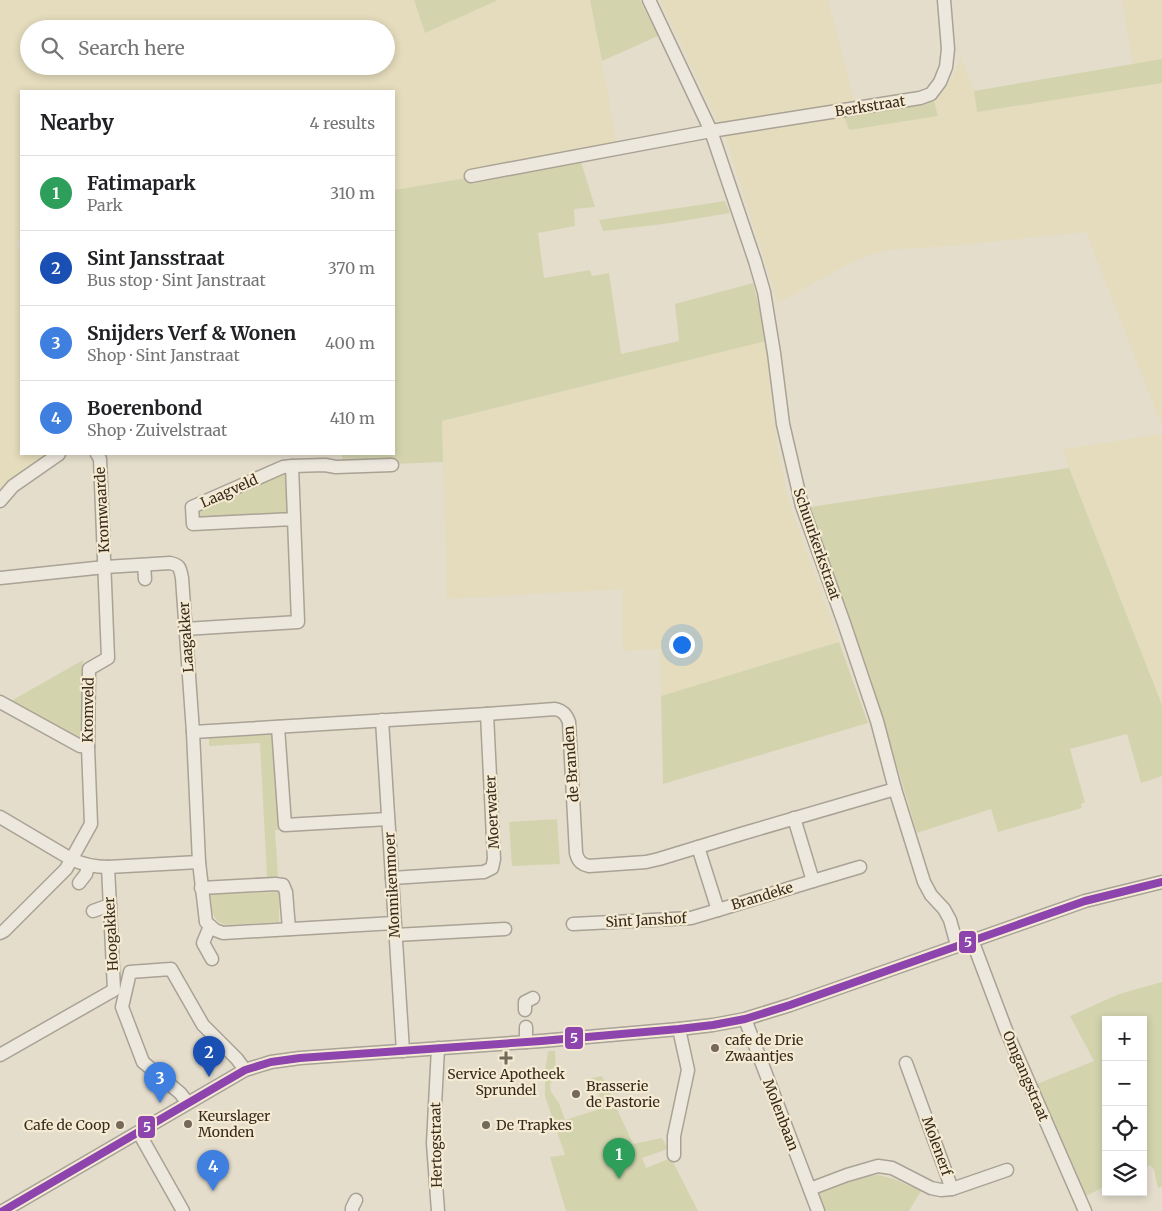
<!DOCTYPE html>
<html lang="en">
<head>
<meta charset="utf-8">
<style>
  body { margin:0; font-family:Merriweather,serif; background:#f2f2f2; color:#202124 }
  .controls { position:absolute; right:15px; bottom:15px; display:grid; overflow:hidden; border-radius:0px; box-shadow:0 2px 8px #0003 }
  .controls button { width:45px; height:45px; display:grid; place-items:center; padding:0; border:0; border-bottom:1px solid #e0e0e0; background:#fff; color:#202124; font:25px sans-serif }
  .you { position:absolute; left:681px; top:644px; width:18px; height:18px; margin:-12px; border:4px solid #fff; border-radius:50%; background:#1a73e8; box-shadow:0 0 0 8px #1a73e833 }
  .badge { display:grid; place-items:center; width:32px; height:32px; border-radius:50%; background:#74695a; color:#fff; font-size:16px; font-weight:700 }
  .pin { position:absolute; translate:-50% -41px; filter:drop-shadow(0 1px 2px #0008) }
  .pin::after { content:''; position:absolute; top:26px; width:18px; height:15px; background:inherit; clip-path:polygon(0 0,100% 0,50% 100%) }
  .list { margin:0; padding:0; list-style:none }
  h2 { display:flex; justify-content:space-between; align-items:center; height:65px; margin:0; padding:0 20px; font-size:21px }
  h2 small { font-size:16px; font-weight:400; color:#757577 }
  .list li { display:grid; grid-template-columns:32px 1fr auto; gap:15px; align-items:center; box-sizing:border-box; height:75px; padding:0 20px; border-top:1px solid #e0e0e0 }
  .list b { display:block; font-size:19px; white-space:nowrap }
  .list p { margin:0; font-size:16px; white-space:nowrap; color:#757577 }
  .list em { font-size:16px; font-style:normal; color:#757577 }
  .icon { flex:none; width:28px; height:28px; fill:none; stroke:currentColor; stroke-width:2; stroke-linecap:round; stroke-linejoin:round }
  .map { position:relative; flex:none; width:1162px; height:1211px; overflow:hidden }
  .search { position:absolute; background:#fff; box-shadow:0 2px 8px #0003; left:20px; top:20px; width:375px; height:55px; display:flex; align-items:center; gap:12px; box-sizing:border-box; padding:0 18px; border-radius:28px; color:#757577; font-size:19px }
  .panel { position:absolute; background:#fff; box-shadow:0 2px 8px #0003; left:20px; top:90px; width:375px; height:365px; border-radius:0px }
  .map>svg:first-child { display:block }
  .farmland { fill:#e4dcbc; fill-rule:evenodd }
  .green { fill:#d3d4ae }
  .lines { fill:none; stroke-linecap:round; stroke-linejoin:round }
  .minor-casing { stroke:#a9a295; stroke-width:15 }
  .minor { stroke:#ece8de; stroke-width:12 }
  .bus-1-casing { stroke:#f5ebd2; stroke-width:11 }
  .bus-1 { stroke:#8e44ad; stroke-width:8 }
  .poi-dot { fill:#74695a; stroke:#f5ebd2; stroke-width:2 }
  .labels { text-anchor:middle; stroke-width:4.5; stroke-linejoin:round; paint-order:stroke }
  .street-label { font-size:14px; fill:#382a1d; stroke:#f5ebd2 }
  .poi-label { font-size:14px; fill:#382a1d; stroke:#f5ebd2; text-anchor:start }
  .line-badge { stroke:#f5ebd2; stroke-width:2 }
  .badge-label { font-size:14px; text-anchor:middle; font-weight:bold; fill:#fff }
</style>
</head>
<body>
<div class="map">
<svg width="1162" height="1211" viewBox="0 0 1162 1211">
  <rect width="100%" height="100%" fill="#e4ddcc"/>
  <g class="farmland">
    <path d="M0 0H414L425 33 498 0H590L619 154 580 159 394 190V91H21V239L16 241 21 258V454H53L0 491ZM29 29H386V66H29Z"/>
    <polygon points="660,0 828,0 854,102 724,122 718,122"/>
    <polygon points="1122,0 1162,0 1162,59 1133,64"/>
    <polygon points="961,56 974,91 977,112 1162,83 1162,426 1086,232 949,246 886,250 867,256 847,265 778,303 725,135 844,116 938,116 934,101 933,98 953,77"/>
    <polygon points="766,341 770,389 777,442 788,499 839,642 661,696 660,649 623,651 622,589 447,599 442,421"/>
    <polygon points="1162,434 1162,705 1069,468 1064,449"/>
  </g>
  <g class="green">
    <polygon points="414,0 498,0 425,33"/>
    <polygon points="590,0 640,0 658,36 602,61"/>
    <polygon points="1162,59 1162,83 977,112 974,91"/>
    <path d="M933 98 934 101 938 116 849 130 844 116C875 112 904 109 933 98Z"/>
    <polygon points="580,159 595,207 574,209 575,226 538,233 544,278 590,270 592,276 609,273 621,354 679,341 675,304 753,283 765,332 766,341 442,421 443,462 342,466 342,454 394,454 394,190"/>
    <polygon points="725,201 730,213 664,224 603,231 599,220"/>
    <polygon points="1069,468 1162,705 1162,776 1141,783 1127,734 1070,749 1085,802 1081,804 1082,808 998,832 991,809 917,833 870,676 810,507"/>
    <polygon points="284,473 287,473 288,514 200,520 198,516 198,511"/>
    <polygon points="839,642 868,723 663,784 661,696"/>
    <polygon points="83,660 83,741 11,701"/>
    <polygon points="274,732 279,830 275,830 278,877 267,877 260,743 209,746 209,735"/>
    <polygon points="557,819 560,864 512,866 509,822"/>
    <path d="M279 892V922L227 925C210 921 212 908 211 894Z"/>
    <polygon points="1162,982 1162,1186 1158,1188 1154,1170 1150,1165 1143,1168 1143,1020 1106,1020 1106,1186 1084,1197 1032,1086 1094,1061 1070,1016 1119,994"/>
    <polygon points="548,1051 555,1051 556,1073 561,1073 561,1077 550,1083 551,1092 559,1103 565,1120 603,1108 598,1091 590,1093 587,1079 602,1076 633,1144 662,1138 668,1149 642,1158 646,1168 671,1158 698,1211 566,1211 550,1157 565,1155 545,1096 545,1071"/>
    <polygon points="879,1175 894,1179 921,1191 909,1211 825,1211 818,1192 868,1176"/>
  </g>
  <g class="lines">
    <g class="minor-casing">
      <g id="minor">
        <polyline points="649,0 711,131 755,261 764,292 774,353 783,424 802,506 844,623 877,721 895,789 924,882 931,895 944,909 950,920 957,945"/>
        <polyline points="471,176 711,131 920,98 931,94 940,82 946,67 948,49 944,0"/>
        <polyline points="292,466 325,465 336,467 392,465"/>
        <polyline points="0,501 13,486 59,454"/>
        <polyline points="144,565 145,579"/>
        <path d="M0 578 105 567 170 563C180 565 180 568 182 578L193 732 199 862 206 922 215 930 223 933 394 923"/>
        <polyline points="185,629 298,622 292,466 283,467 192,507 193,524 293,519"/>
        <polyline points="0,702 80,746 88,747"/>
        <polyline points="382,720 403,1051"/>
        <polyline points="278,727 285,825 388,819"/>
        <path d="M193 732 487 714 555 709C563 711 566 714 569 722L576 853C578 861 581 864 589 866L646 862 659 859 741 834 895 789"/>
        <path d="M0 817 71 859C84 865 95 867 108 867L114 990 0 1055"/>
        <polyline points="698,847 718,910 813,881 794,818"/>
        <polyline points="108,867 199,862"/>
        <polyline points="392,878 484,872 492,868 494,859 487,714"/>
        <polyline points="813,881 860,867"/>
        <polyline points="79,883 86,874 88,866"/>
        <polyline points="201,888 275,884 283,885 286,892 289,929"/>
        <polyline points="93,911 110,905"/>
        <polyline points="573,924 691,918 718,910"/>
        <polyline points="210,926 203,943 212,959"/>
        <polyline points="0,933 4,931 66,869 91,824 88,747 89,669 108,658 100,459 97,454"/>
        <polyline points="395,935 505,929"/>
        <polyline points="972,940 1006,1030 1085,1211"/>
        <polyline points="525,1010 525,1002 533,998"/>
        <polyline points="745,1019 818,1211"/>
        <polyline points="526,1027 526,1042"/>
        <polyline points="906,1063 952,1189"/>
        <polyline points="188,1103 180,1093 143,1062 122,1007 130,972 171,969 203,1025 237,1059 245,1070"/>
        <polyline points="139,1133 183,1211"/>
        <polyline points="674,1155 674,1136 688,1070 679,1029"/>
        <polyline points="810,1189 847,1175 878,1166 892,1168 931,1188 941,1190 952,1189 1007,1170"/>
        <polyline points="3,1211 245,1070 271,1062 300,1058 541,1041 679,1029 713,1025 745,1019 790,1005 1085,901 1162,882"/>
        <polyline points="352,1211 352,1208 356,1200"/>
        <polyline points="438,1211 433,1143 438,1048"/>
      </g>
    </g>
    <use href="#minor" class="minor"/>
    <g class="bus-1-casing">
      <polyline id="bus-1" points="3,1211 245,1070 271,1062 300,1058 541,1041 679,1029 713,1025 745,1019 790,1005 1085,901 1162,882"/>
    </g>
    <use href="#bus-1" class="bus-1"/>
  </g>
  <g class="poi-dot">
    <circle cx="715" cy="1048" r="5"/>
    <path d="M503.5 1050.5h5v5h5v5h-5v5h-5v-5h-5v-5h5z"/>
    <circle cx="576" cy="1094" r="5"/>
    <circle cx="188" cy="1124" r="5"/>
    <circle cx="120" cy="1125" r="5"/>
    <circle cx="486" cy="1125" r="5"/>
  </g>
  <g class="labels">
    <g class="street-label">
      <text transform="translate(870 106) rotate(-9)" y="5">Berkstraat</text>
      <text transform="translate(229 491) rotate(-24)" y="5">Laagveld</text>
      <text transform="translate(102 510) rotate(-93)" y="5">Kromwaarde</text>
      <text transform="translate(817 544) rotate(71)" y="5">Schuurkerkstraat</text>
      <text transform="translate(186 637) rotate(-94)" y="5">Laagakker</text>
      <text transform="translate(88 710) rotate(-89)" y="5">Kromveld</text>
      <text transform="translate(571 764) rotate(-94)" y="5">de Branden</text>
      <text transform="translate(492 812) rotate(-93)" y="5">Moerwater</text>
      <text transform="translate(392 885) rotate(-93)" y="5">Monnikenmoer</text>
      <text transform="translate(762 896) rotate(-17)" y="5">Brandeke</text>
      <text transform="translate(646 920) rotate(-3)" y="5">Sint Janshof</text>
      <text transform="translate(111 934) rotate(-93)" y="5">Hoogakker</text>
      <text transform="translate(1026 1076) rotate(67)" y="5">Omgangstraat</text>
      <text transform="translate(781 1115) rotate(69)" y="5">Molenbaan</text>
      <text transform="translate(436 1145) rotate(-91)" y="5">Hertogstraat</text>
      <text transform="translate(937 1146) rotate(70)" y="5">Molenerf</text>
    </g>
    <g class="poi-label">
      <text x="725" y="1045">cafe de Drie<tspan x="725" dy="16">Zwaantjes</tspan></text>
      <text x="506" y="1079" text-anchor="middle">Service Apotheek<tspan x="506" dy="16">Sprundel</tspan></text>
      <text x="586" y="1091">Brasserie<tspan x="586" dy="16">de Pastorie</tspan></text>
      <text x="198" y="1121">Keurslager<tspan x="198" dy="16">Monden</tspan></text>
      <text x="110" y="1130" text-anchor="end">Cafe de Coop</text>
      <text x="496" y="1130">De Trapkes</text>
    </g>
  </g>
  <g class="line-badge">
    <rect x="958" y="930" width="19" height="24" rx="5" fill="#8e44ad"/>
    <rect x="564" y="1026" width="20" height="24" rx="5" fill="#8e44ad"/>
    <rect x="137" y="1115" width="19" height="24" rx="5" fill="#8e44ad"/>
  </g>
  <g class="badge-label">
    <text x="968" y="947">5</text>
    <text x="574" y="1043">5</text>
    <text x="147" y="1132">5</text>
  </g>
</svg>
<div class="controls">
<button>+</button>
<button>−</button>
<button><svg class="icon" aria-label="locate" viewBox="0 0 24 24"><circle cx="12" cy="12" r="6"/><path d="M12 2v4M12 18v4M2 12h4M18 12h4"/></svg></button>
<button><svg class="icon" aria-label="layers" viewBox="0 0 24 24"><path d="M12 4l9 5-9 5-9-5zM3 14l9 5 9-5"/></svg></button>
</div>
<div class="you"></div>
<div class="pin badge" style="left:619px;top:1179px;background:#2e9e5b">1</div>
<div class="pin badge" style="left:209px;top:1077px;background:#1a4fb4">2</div>
<div class="pin badge" style="left:160px;top:1103px;background:#3f7fe0">3</div>
<div class="pin badge" style="left:213px;top:1191px;background:#3f7fe0">4</div>
<div class="search"><svg class="icon" aria-label="search" viewBox="0 0 24 24"><circle cx="10" cy="10" r="6"/><path d="M15 15l6 6"/></svg>Search here</div>
<section class="panel">
<h2>Nearby<small>4 results</small></h2>
<ul class="list">
<li><span class="badge" style="background:#2e9e5b">1</span><div><b>Fatimapark</b><p>Park</p></div><em>310 m</em></li>
<li><span class="badge" style="background:#1a4fb4">2</span><div><b>Sint Jansstraat</b><p>Bus stop · Sint Janstraat</p></div><em>370 m</em></li>
<li><span class="badge" style="background:#3f7fe0">3</span><div><b>Snijders Verf &amp; Wonen</b><p>Shop · Sint Janstraat</p></div><em>400 m</em></li>
<li><span class="badge" style="background:#3f7fe0">4</span><div><b>Boerenbond</b><p>Shop · Zuivelstraat</p></div><em>410 m</em></li>
</ul>
</section>
</div>
</body>
</html>
